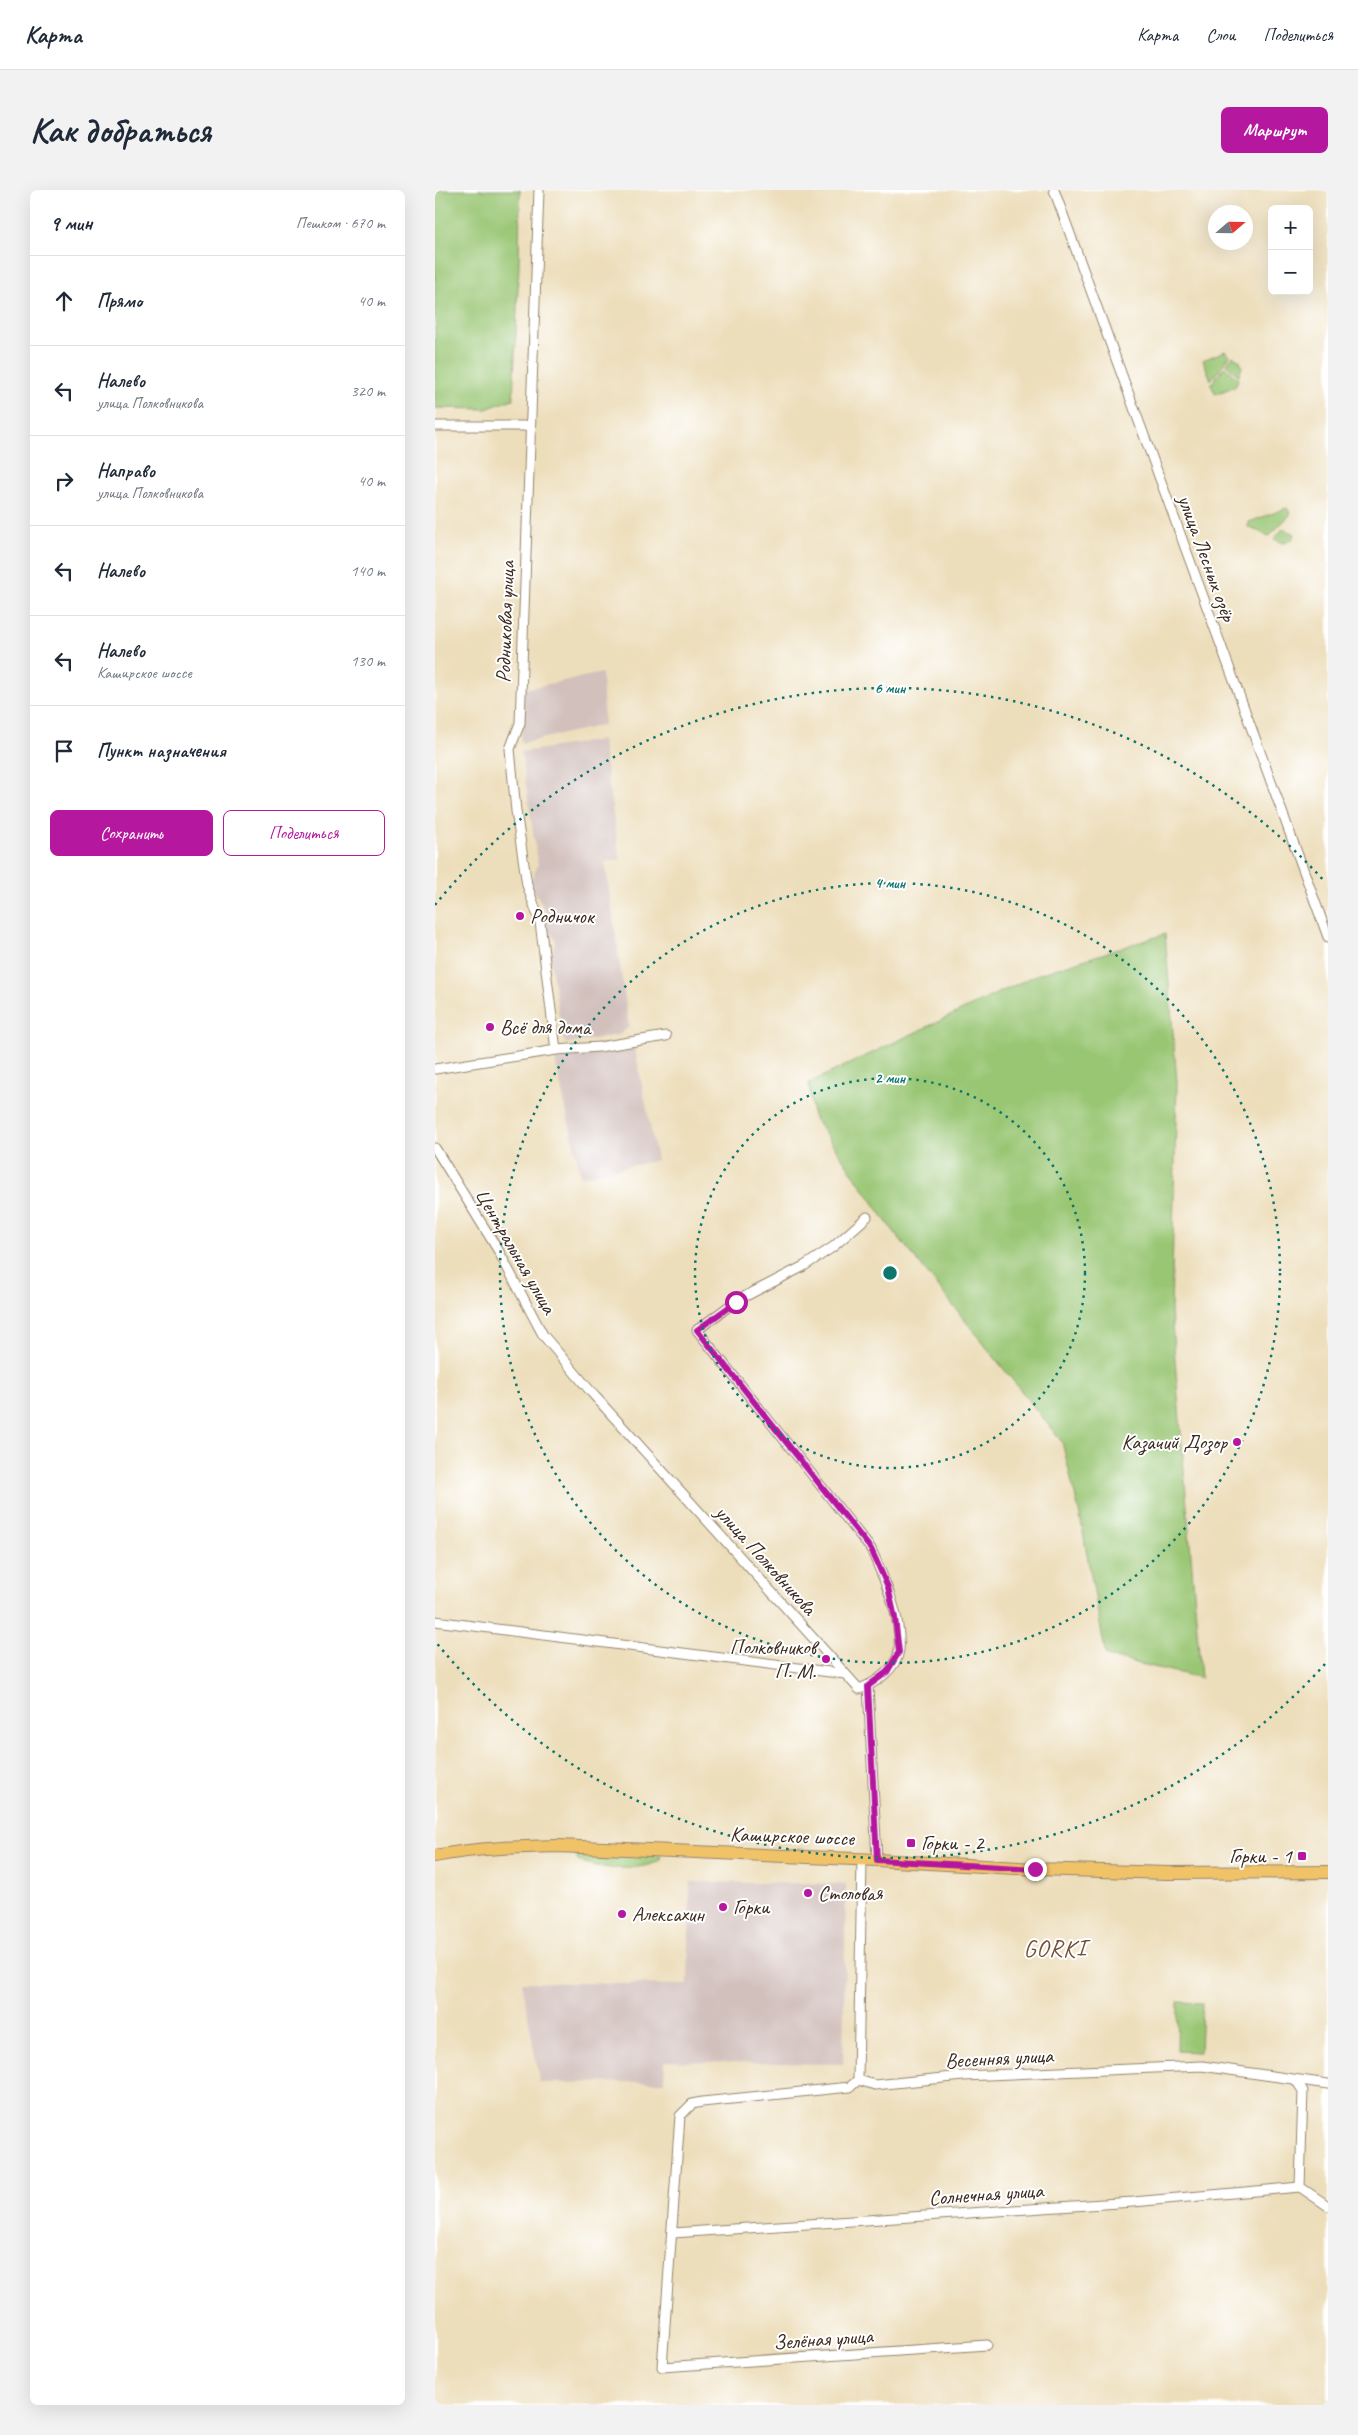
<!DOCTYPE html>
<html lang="ru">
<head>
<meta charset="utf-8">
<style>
  body { margin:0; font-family:Caveat,sans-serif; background:#f2f2f3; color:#1f2937 }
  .controls { position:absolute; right:15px; top:15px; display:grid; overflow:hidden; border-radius:8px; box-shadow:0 5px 20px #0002 }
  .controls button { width:45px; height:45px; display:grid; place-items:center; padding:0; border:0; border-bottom:1px solid #e0e1e3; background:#fff; color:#1f2937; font:25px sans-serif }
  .compass { position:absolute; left:773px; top:15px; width:45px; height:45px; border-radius:50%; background:#fff; box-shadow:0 5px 20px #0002; rotate:70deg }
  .stop { position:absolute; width:15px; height:15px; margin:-11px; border:4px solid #b5179e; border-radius:50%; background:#fff }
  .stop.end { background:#b5179e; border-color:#fff; box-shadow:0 1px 5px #0008 }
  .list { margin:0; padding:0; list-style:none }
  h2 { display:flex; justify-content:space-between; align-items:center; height:65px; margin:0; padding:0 20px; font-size:21px }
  h2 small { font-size:16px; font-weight:400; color:#747a83 }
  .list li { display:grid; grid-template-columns:32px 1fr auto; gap:15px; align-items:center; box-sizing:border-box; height:90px; padding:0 20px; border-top:1px solid #e0e1e3 }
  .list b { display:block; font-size:19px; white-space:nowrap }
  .list p { margin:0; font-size:16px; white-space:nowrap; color:#747a83 }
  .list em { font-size:16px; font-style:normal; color:#747a83 }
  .actions { display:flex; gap:10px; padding:15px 20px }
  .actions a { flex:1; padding:11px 0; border:1px solid #b5179e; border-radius:8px; text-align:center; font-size:18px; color:#b5179e }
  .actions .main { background:#b5179e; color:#fff }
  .icon { flex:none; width:28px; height:28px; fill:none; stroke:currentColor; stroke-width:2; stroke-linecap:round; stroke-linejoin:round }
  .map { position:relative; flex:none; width:893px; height:2215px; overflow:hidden; border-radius:8px }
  header { display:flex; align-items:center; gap:30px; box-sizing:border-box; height:70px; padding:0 25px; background:#fff; border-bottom:1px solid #e0e1e3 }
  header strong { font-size:24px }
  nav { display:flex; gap:28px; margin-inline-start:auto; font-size:18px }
  .intro { display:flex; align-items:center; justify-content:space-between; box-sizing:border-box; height:120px; padding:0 30px }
  h1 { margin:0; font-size:35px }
  .button { padding:12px 22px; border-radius:8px; background:#b5179e; color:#fff; font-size:18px; font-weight:700 }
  main { display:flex; gap:30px; padding:0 30px }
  aside { flex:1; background:#fff; border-radius:8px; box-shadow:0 5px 20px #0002 }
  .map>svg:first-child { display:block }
  .industrial { fill:#d1c0bc }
  .green { fill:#99c673; stroke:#6a7848 }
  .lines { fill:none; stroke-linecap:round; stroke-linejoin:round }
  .street-casing { stroke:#94846c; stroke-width:11 }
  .primary-casing { stroke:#94846c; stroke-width:14 }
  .street { stroke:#fff; stroke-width:9 }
  .primary { stroke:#f1c369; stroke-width:12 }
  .route { stroke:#b5179e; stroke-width:6 }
  .ring { fill:none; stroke:#0f766e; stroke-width:2.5; stroke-dasharray:2.5 5 }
  .poi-dot { fill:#b5179e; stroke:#fff; stroke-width:2 }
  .labels { text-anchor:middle; stroke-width:4; stroke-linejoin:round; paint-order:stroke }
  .street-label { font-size:21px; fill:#3b2a1e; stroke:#fff }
  .poi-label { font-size:21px; fill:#3b2a1e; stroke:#fff; text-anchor:start }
  .quarter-label { font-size:24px; letter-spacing:1px; fill:#744f38; stroke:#fff }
  .centre { fill:#0f766e; stroke:#fff; stroke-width:2.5 }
  .ring-label { font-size:15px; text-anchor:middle; font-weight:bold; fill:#0f766e; stroke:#fff; stroke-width:4; stroke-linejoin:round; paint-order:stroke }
</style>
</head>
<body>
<header>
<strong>Карта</strong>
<nav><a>Карта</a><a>Слои</a><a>Поделиться</a></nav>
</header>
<div class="intro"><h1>Как добраться</h1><a class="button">Маршрут</a></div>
<main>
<aside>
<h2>9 мин<small>Пешком · 670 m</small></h2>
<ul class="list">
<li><svg class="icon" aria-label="ahead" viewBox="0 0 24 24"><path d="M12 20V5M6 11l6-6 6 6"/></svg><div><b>Прямо</b></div><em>40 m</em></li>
<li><svg class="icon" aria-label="left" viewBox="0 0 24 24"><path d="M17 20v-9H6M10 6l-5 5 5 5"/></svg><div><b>Налево</b><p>улица Полковникова</p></div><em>320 m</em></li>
<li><svg class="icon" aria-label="right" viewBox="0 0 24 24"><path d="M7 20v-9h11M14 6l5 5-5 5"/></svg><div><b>Направо</b><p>улица Полковникова</p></div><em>40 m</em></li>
<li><svg class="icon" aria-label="left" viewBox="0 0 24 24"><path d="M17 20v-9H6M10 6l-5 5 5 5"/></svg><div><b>Налево</b></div><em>140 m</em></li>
<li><svg class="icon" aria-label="left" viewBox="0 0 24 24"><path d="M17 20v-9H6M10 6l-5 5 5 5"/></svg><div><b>Налево</b><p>Каширское шоссе</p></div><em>130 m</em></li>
<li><svg class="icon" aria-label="arrive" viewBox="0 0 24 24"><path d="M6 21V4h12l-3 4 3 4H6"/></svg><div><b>Пункт назначения</b></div></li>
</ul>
<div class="actions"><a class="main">Сохранить</a><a>Поделиться</a></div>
</aside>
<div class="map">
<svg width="893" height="2215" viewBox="0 0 893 2215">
  <rect width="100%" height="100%" fill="#fff"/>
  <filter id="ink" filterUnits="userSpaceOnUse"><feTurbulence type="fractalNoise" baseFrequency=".02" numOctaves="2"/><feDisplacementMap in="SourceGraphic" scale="10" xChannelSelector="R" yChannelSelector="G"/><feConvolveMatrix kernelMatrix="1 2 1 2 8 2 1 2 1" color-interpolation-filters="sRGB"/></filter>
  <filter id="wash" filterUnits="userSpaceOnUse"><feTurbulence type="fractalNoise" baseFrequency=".0096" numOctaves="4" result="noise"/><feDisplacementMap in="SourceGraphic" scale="20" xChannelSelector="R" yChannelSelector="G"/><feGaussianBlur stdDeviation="1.12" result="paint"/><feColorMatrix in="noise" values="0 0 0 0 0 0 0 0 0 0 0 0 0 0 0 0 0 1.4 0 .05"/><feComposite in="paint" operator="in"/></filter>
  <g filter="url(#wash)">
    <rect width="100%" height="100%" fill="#eddebb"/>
    <g class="industrial">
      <polygon points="167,483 169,535 86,553 89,499"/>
      <polygon points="167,550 185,670 170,672 194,837 183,845 131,854 127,846 115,767 121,750 112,738 110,720 95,693 103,675 86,562"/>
      <polygon points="199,855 222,970 146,987 120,870"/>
      <polygon points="255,1692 411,1694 408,1874 230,1871 229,1892 105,1893 87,1792 253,1795"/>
    </g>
    <g class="green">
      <polygon points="0,0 85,0 84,75 78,209 51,219 0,218"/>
      <polygon points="790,161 795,166 776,190 768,170"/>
      <polygon points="798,166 805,171 807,177 804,186 791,175"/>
      <polygon points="789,177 803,189 801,196 780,204 776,194"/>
      <polygon points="852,318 856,324 834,346 813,337 814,332"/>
      <polygon points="848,339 859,344 857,350 849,353 839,349"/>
      <polygon points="730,744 742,892 736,1121 766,1488 671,1466 644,1321 627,1252 453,1034 378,926 374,893 601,785"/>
      <path d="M140 1663 227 1666 225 1671C202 1681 166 1681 143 1670Z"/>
      <polygon points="743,1812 767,1813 765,1862 742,1861"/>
    </g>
  </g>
  <g filter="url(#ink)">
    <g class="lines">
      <g class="street-casing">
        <g id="street">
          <polyline points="104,0 85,533 75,559 81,621 92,695 105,732 121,860"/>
          <polyline points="619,0 893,747"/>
          <polyline points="0,236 94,236"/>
          <polyline points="0,879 121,860 164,857 231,846"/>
          <path d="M0 958 63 1060 108 1145 157 1203 424 1499C439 1494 462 1479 464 1460 467 1426 449 1389 436 1359L262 1140 301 1111 369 1076 398 1057 432 1027"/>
          <polyline points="0,1431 410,1484"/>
          <polyline points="433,1496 442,1670"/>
          <polyline points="423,1890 415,1897 267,1912 257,1914 245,1926 227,2177 552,2155"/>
          <polyline points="423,1890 440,1895 528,1886 767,1876 893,1894"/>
          <polyline points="423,1890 427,1669"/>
          <polyline points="861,1890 868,1901 865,1997 893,2016"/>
          <polyline points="238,2043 698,2012 865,1997"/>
        </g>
      </g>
      <g class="primary-casing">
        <path id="primary" d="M0 1666C41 1658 81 1657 123 1656L442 1670 600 1679 733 1683 893 1682"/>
      </g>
      <use href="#street" class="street"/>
      <use href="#primary" class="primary"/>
    </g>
  </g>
  <g class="lines" filter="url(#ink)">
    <polyline class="route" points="301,1112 262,1140 436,1359 453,1397 460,1428 464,1462 452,1482 433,1496 442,1670 600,1679"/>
  </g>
  <g class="ring">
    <circle cx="455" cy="1083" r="195"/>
    <circle cx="455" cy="1083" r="390"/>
    <path d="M890 1474A585 585 0 0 1 0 1451M0 715A585 585 0 0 1 890 692"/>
  </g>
  <g class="poi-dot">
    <circle cx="85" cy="726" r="5"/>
    <circle cx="55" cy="837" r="5"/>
    <circle cx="802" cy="1252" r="5"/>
    <circle cx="391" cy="1469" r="5"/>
    <rect x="471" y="1648" width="10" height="10" rx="2.5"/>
    <rect x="862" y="1661" width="10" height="10" rx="2.5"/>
    <circle cx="373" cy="1703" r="5"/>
    <circle cx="288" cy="1717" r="5"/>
    <circle cx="187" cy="1724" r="5"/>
  </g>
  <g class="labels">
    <g class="street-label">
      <text transform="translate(772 368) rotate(70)" y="7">улица Лесных озёр</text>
      <text transform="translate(70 432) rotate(-88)" y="7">Родниковая улица</text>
      <text transform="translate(81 1061) rotate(60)" y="7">Центральная улица</text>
      <text transform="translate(331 1370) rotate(48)" y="7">улица Полковникова</text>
      <text transform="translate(357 1646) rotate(2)" y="7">Каширское шоссе</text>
      <text transform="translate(564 1868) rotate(-3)" y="7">Весенняя улица</text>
      <text transform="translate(551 2004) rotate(-4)" y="7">Солнечная улица</text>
      <text transform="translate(388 2149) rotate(-4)" y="7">Зелёная улица</text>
    </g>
    <g class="poi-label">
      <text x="95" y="733">Родничок</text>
      <text x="65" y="844">Всё для дома</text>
      <text x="792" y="1259" text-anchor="end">Казачий Дозор</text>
      <text x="381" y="1464" text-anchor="end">Полковников<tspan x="381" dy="24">П. М.</tspan></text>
      <text x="486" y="1660">Горки - 2</text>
      <text x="857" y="1673" text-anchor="end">Горки - 1</text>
      <text x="383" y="1710">Столовая</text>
      <text x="298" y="1724">Горки</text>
      <text x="197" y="1731">Алексахин</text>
    </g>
    <g class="quarter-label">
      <text x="620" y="1766">GORKI</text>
    </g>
  </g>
  <circle cx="455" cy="1083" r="8" class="centre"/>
  <g class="ring-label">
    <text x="455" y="503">6 мин</text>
    <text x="455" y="698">4 мин</text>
    <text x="455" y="893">2 мин</text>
  </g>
</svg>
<div class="controls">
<button>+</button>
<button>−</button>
</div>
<svg class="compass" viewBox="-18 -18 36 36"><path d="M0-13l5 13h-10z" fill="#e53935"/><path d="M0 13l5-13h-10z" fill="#747a83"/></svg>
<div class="stop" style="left:301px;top:1112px"></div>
<div class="stop end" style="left:600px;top:1679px"></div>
</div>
</main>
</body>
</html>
